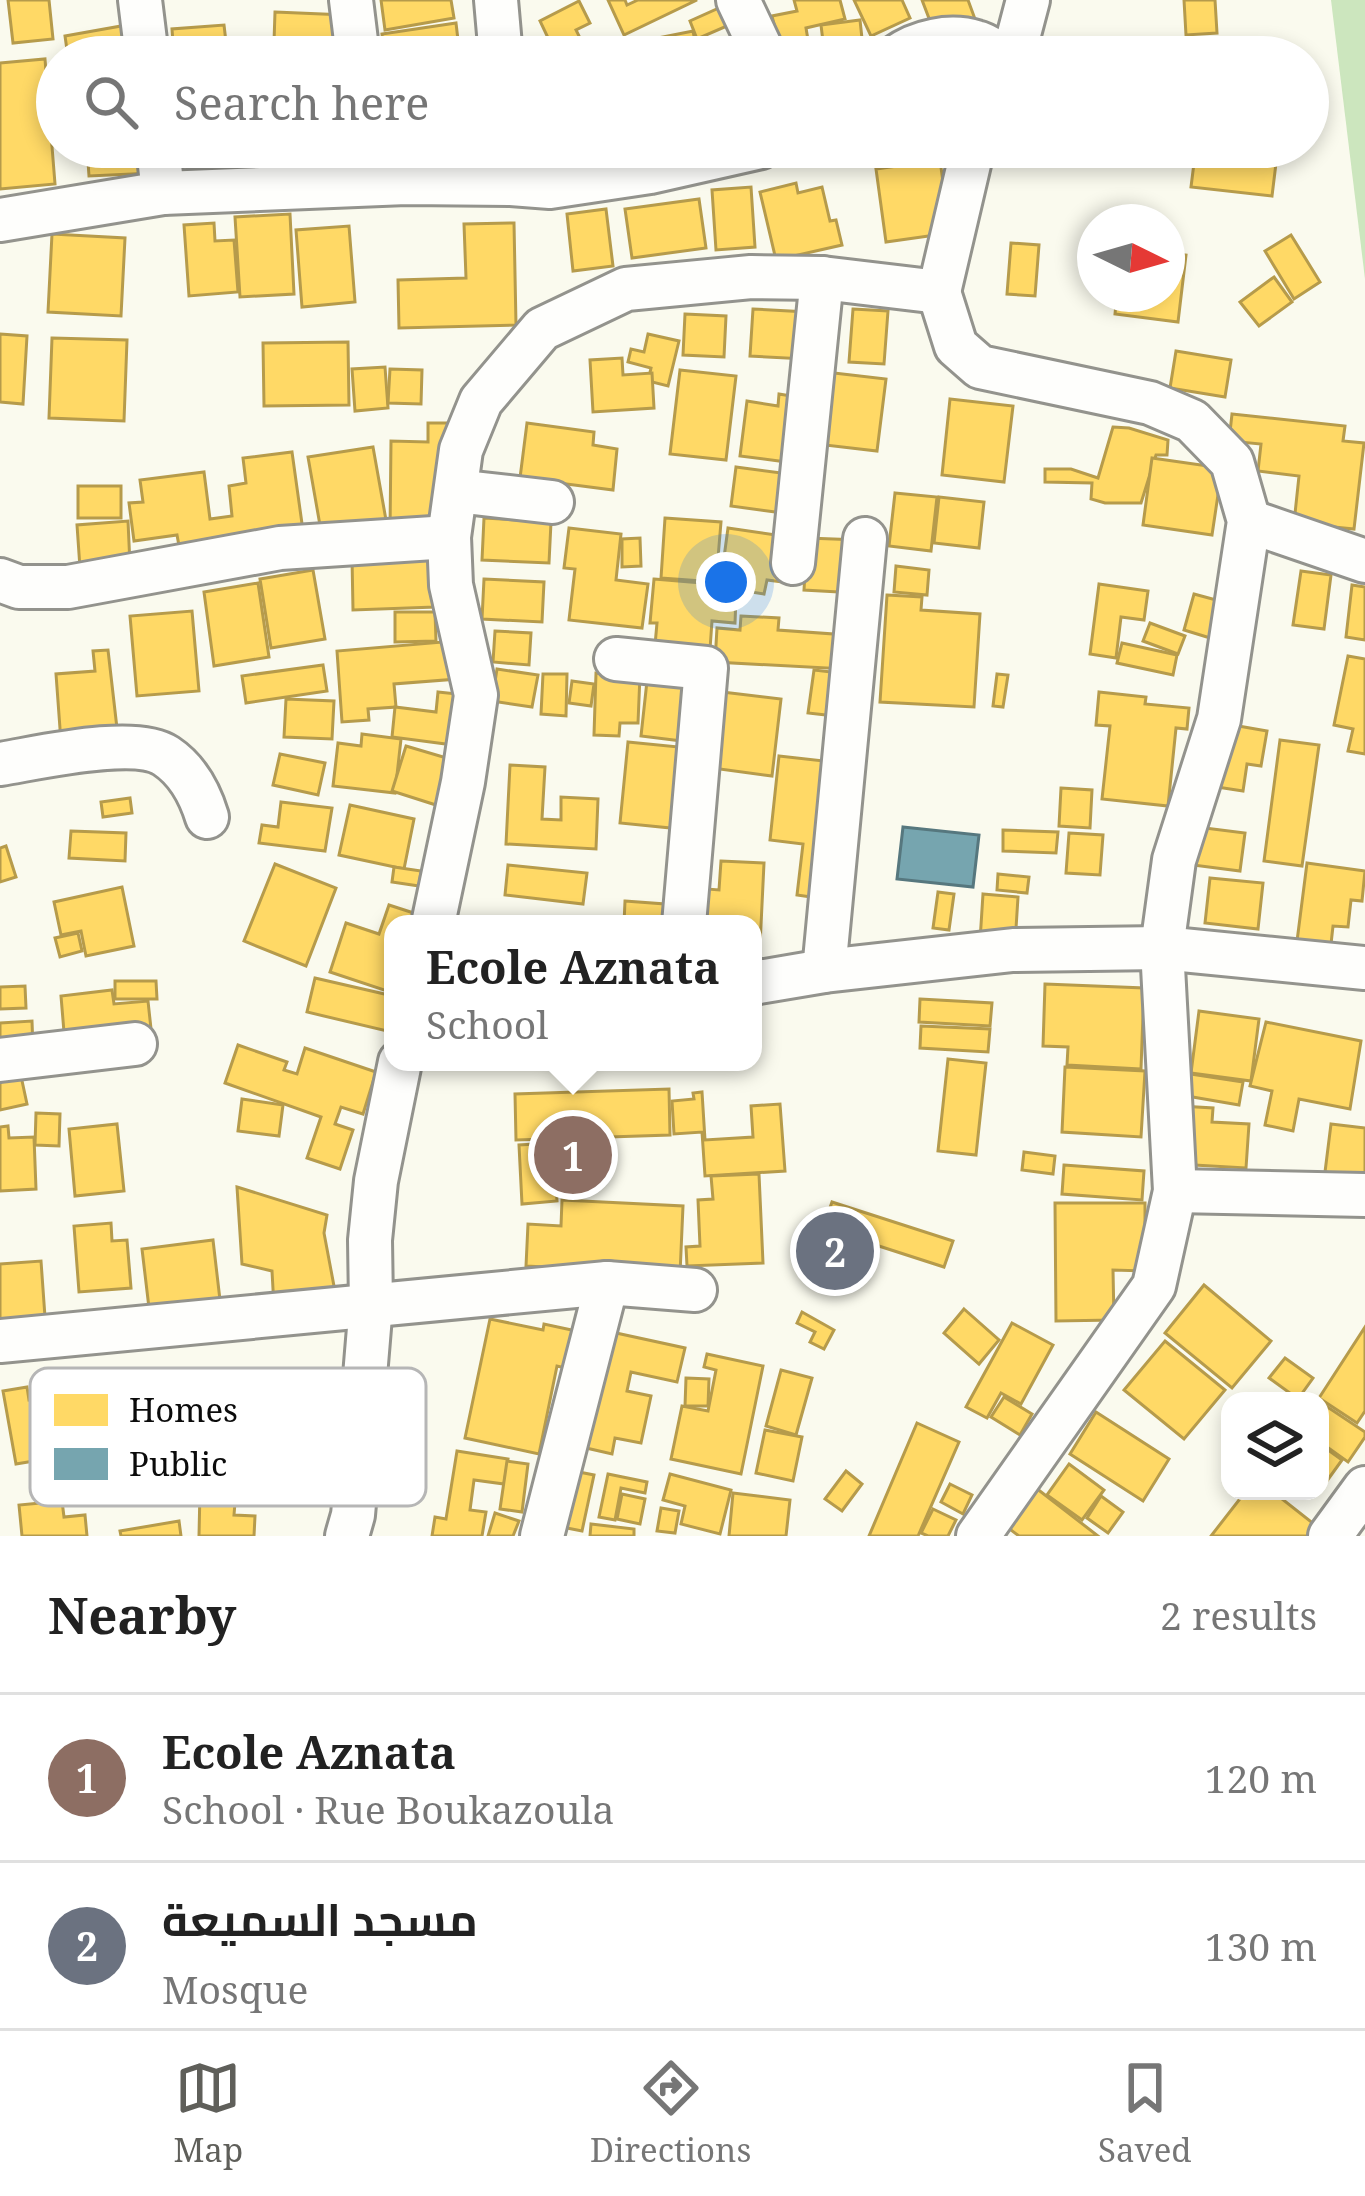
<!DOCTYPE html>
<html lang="en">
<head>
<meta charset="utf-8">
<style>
  body { margin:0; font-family:"Noto Serif",Cairo,serif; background:#f2f2f2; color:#222 }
  .controls { position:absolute; right:36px; bottom:36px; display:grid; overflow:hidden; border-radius:24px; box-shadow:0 6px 18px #0003 }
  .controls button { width:108px; height:108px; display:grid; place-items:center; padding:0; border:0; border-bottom:3px solid #e0e0e0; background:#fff; color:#222; font:60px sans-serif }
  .compass { position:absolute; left:1077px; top:204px; width:108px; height:108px; border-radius:50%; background:#fff; box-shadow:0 6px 18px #0003; rotate:95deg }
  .you { position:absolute; left:726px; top:582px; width:42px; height:42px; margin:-30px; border:9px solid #fff; border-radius:50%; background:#1a73e8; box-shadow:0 0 0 18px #1a73e833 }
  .badge { display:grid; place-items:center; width:78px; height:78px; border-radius:50%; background:#5f5f5a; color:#fff; font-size:39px; font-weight:700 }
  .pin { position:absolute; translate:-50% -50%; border:6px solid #fff; box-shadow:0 3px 12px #0006 }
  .popup { position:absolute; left:384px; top:915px; width:378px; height:156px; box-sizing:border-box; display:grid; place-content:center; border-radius:24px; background:#fff; filter:drop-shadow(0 3px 9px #0005); font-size:39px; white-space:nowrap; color:#767676 }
  .popup b { font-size:45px; color:#222 }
  .popup::after { content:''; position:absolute; left:50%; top:100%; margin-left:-24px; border:24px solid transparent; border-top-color:#fff }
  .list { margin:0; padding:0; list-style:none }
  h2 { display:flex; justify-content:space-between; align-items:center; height:156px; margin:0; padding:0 48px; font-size:51px }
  h2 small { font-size:39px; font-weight:400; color:#767676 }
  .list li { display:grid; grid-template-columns:78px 1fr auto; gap:36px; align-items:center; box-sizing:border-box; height:168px; padding:0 48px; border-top:3px solid #e0e0e0 }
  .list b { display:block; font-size:45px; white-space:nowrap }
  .list p { margin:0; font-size:39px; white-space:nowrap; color:#767676 }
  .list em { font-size:39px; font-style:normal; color:#767676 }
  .icon { flex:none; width:66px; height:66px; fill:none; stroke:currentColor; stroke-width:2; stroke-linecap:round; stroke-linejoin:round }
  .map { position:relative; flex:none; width:1365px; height:1536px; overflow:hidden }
  .search { position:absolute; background:#fff; box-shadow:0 6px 18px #0003; left:36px; right:36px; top:36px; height:132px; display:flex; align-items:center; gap:30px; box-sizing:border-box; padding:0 42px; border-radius:66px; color:#767676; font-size:45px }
  .sheet { height:492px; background:#fff }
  nav { display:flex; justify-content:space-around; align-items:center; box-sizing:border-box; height:168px; border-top:3px solid #e0e0e0; background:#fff; font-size:33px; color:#767676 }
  nav a { display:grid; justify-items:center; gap:6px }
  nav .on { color:#5f5f5a }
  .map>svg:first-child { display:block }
  .forest { fill:#cce6be }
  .homes { fill:#ffd966; stroke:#b69b4b; stroke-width:3 }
  .public { fill:#76a5af; stroke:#56777e; stroke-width:3 }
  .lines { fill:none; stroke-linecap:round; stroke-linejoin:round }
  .minor-casing { stroke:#93938d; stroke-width:48 }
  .minor { stroke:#fefefc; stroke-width:42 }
  .key { fill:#fff; stroke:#b6b6b6; stroke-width:3 }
  .key-label { font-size:33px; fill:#0b0b0b }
</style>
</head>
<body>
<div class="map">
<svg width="1365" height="1536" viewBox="0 0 1365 1536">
  <rect width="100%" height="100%" fill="#fafaee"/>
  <polygon class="forest" points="1331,0 1365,0 1365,279"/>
  <g class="homes">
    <polygon points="8,0 49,0 53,39 13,43"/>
    <polygon points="381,0 451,0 454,18 385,30"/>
    <polygon points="608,0 625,0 627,5 638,0 697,0 624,35"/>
    <polygon points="794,0 840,0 845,19 806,28 808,40 780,47 772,16 797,11"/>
    <polygon points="854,0 902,0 910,18 871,36"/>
    <polygon points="922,0 968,0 975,19 935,34"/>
    <polygon points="1184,0 1215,0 1217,33 1186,35"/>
    <polygon points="579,1 590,23 576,30 583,44 557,57 540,21"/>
    <polygon points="719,8 727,26 697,39 690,21"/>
    <polygon points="275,12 345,15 343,45 274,42"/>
    <polygon points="860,20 864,57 812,57 811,51 824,50 821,25"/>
    <polygon points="138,23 129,57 68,57 65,36"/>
    <polygon points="456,23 460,57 385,57 382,34"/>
    <polygon points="224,25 226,42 245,41 246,57 174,57 172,29"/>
    <polygon points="693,31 698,57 656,57 653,39"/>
    <polygon points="632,39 639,57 583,57"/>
    <polygon points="45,59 55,184 0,189 0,63"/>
    <polygon points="87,147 152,147 153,173 89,176"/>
    <polygon points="186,147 260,147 261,167 188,172"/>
    <polygon points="400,147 470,147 472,161 402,169"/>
    <polygon points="571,147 673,147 654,158 651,150 582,176"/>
    <polygon points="1196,147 1278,147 1272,196 1191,187"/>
    <polygon points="940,160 950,233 886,242 876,169"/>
    <polygon points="796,183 798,193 822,187 830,221 836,220 842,245 776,260 760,192"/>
    <polygon points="751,187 755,247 716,250 712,190"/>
    <polygon points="699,199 706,248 632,258 625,209"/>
    <polygon points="606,209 613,266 573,271 567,214"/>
    <polygon points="290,214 294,294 240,297 235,217"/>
    <polygon points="214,223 215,241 234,240 238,292 189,296 184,225"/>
    <polygon points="514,223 516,325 399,328 398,280 466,278 464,224"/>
    <polygon points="349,226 355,302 302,307 296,230"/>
    <polygon points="52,234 125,238 121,316 48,312"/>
    <polygon points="1291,235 1320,282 1294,299 1265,251"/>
    <polygon points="1011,243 1039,245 1035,296 1007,294"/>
    <polygon points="1167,253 1186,255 1178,322 1115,314 1117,294 1167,294"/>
    <polygon points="1274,277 1292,302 1259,326 1240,302"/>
    <polygon points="753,309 807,312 805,359 750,356"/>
    <polygon points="853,309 888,311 884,364 849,362"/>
    <polygon points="685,314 726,316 724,357 683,355"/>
    <polygon points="0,334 27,336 23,404 0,402"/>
    <polygon points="648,334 679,341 668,386 648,381 651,368 628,362 631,349 644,352"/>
    <polygon points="52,338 127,340 124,421 49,418"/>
    <polygon points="348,342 349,405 264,406 263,343"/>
    <polygon points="1176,351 1231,360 1225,397 1170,388"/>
    <polygon points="622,358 623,375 652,373 654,408 593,412 590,360"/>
    <polygon points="385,367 388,408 355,411 352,369"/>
    <polygon points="390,369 422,370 421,404 388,403"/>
    <polygon points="680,370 736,376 726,460 670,454"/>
    <polygon points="834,373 886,379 877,451 825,445"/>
    <polygon points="779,394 803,398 794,463 740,456 747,401 778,406"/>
    <polygon points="950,399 1013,406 1004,482 942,475"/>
    <polygon points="1232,414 1345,426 1343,441 1364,443 1354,529 1294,523 1299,476 1258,471 1261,444 1229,441"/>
    <polygon points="428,423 449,423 448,533 390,532 391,441 428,442"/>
    <polygon points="527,423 594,432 593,445 617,449 613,490 520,478"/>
    <polygon points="1113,427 1129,428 1168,440 1167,455 1156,455 1141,503 1105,503 1091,499 1092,483 1045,482 1045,469 1071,469 1098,478"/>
    <polygon points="373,447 386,520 321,531 308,457"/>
    <polygon points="292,452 304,538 180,551 177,535 134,541 129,503 143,502 140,480 204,472 210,519 232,516 229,486 246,483 243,458"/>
    <polygon points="1152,458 1222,468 1212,535 1143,525"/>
    <polygon points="736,467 789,474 783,513 731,506"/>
    <rect x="78" y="486" width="43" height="32"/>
    <polygon points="895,493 937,497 931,551 889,546"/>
    <polygon points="939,497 984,502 979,548 934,543"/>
    <polygon points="484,518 551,522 549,563 482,560"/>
    <polygon points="665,518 721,522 716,582 661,578"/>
    <polygon points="128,521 130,565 80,568 77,525"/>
    <polygon points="569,528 621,534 616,580 648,584 642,628 569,620 575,569 564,568"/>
    <polygon points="728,528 790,537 783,582 767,580 764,594 720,587"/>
    <polygon points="640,538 641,566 622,567 622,539"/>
    <polygon points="807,538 859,540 856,593 804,590"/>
    <polygon points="434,556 435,607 353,610 352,557"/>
    <polygon points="896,566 929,570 927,595 894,592"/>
    <polygon points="313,570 325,639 271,648 260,579"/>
    <polygon points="1301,571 1331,575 1324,629 1293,625"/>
    <polygon points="484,579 544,582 542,622 482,619"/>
    <polygon points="654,579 702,583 702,594 736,598 735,623 712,621 710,649 655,645 657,623 650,623"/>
    <polygon points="258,583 269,657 214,666 204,592"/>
    <polygon points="1099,584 1148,591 1144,620 1121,617 1116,658 1090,654"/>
    <polygon points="1352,585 1365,587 1365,640 1346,637"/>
    <polygon points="1194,594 1231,604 1220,641 1184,630"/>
    <polygon points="887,595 922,597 921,610 980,614 974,707 880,702"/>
    <polygon points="192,611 199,691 137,696 130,616"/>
    <polygon points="395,612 435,612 436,641 395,642"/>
    <polygon points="741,616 779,618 778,630 847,635 845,669 715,662 717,628 740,630"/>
    <polygon points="1150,623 1185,636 1178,654 1143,641"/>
    <polygon points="495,631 531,633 529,665 493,662"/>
    <polygon points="454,641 457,679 394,684 396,707 368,709 369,720 342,722 337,651"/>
    <polygon points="1122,643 1177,655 1173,675 1117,663"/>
    <polygon points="108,650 118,737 61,742 56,674 95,671 93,651"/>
    <polygon points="1348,656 1365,659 1365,754 1348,751 1353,729 1334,725"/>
    <polygon points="323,665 327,691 246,703 242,676"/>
    <polygon points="497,669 538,675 532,707 492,701"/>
    <polygon points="814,670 840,673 835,716 808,713"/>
    <polygon points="596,673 640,675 638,723 620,723 619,736 594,735"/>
    <polygon points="543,674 567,674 566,716 541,714"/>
    <polygon points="997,674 1008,675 1003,707 993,706"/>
    <polygon points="572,681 594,684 591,706 569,703"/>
    <polygon points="647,681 697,687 690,742 641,736"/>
    <polygon points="714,691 781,699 772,776 705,767"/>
    <polygon points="438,692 467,695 461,746 392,737 395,707 436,712"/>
    <polygon points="1099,692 1146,697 1145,704 1189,708 1187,729 1176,728 1168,806 1102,799 1110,726 1096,725"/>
    <polygon points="286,699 334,701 332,739 284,737"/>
    <polygon points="1227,724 1267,731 1261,766 1247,764 1243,791 1217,787"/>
    <polygon points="362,734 401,739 395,793 333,786 338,743 361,746"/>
    <polygon points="1280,740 1319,745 1302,866 1264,861"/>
    <polygon points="628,742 689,748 681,829 620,823"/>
    <polygon points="406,746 450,759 436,805 392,791"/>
    <polygon points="280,754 325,763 318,795 273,785"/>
    <polygon points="779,756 833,762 818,898 797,895 803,844 770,840"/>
    <polygon points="510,765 545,767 542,819 561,820 561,797 598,799 596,849 506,844"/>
    <polygon points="1061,788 1092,790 1090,828 1059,826"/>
    <polygon points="130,798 132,813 103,817 101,802"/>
    <polygon points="281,802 332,808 325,851 259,843 262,825 278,827"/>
    <polygon points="350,805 414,819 404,869 339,855"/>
    <polygon points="1197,827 1245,833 1240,871 1193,865"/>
    <polygon points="1003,830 1058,832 1056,853 1003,851"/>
    <polygon points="71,831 126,833 125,861 69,858"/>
    <polygon points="1069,833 1103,835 1100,875 1066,873"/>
    <polygon points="6,846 16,877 0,882 0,848"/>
    <polygon points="721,861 764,863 759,967 753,967 753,924 693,924 695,888 719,890"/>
    <polygon points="1307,863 1365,871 1362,901 1351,900 1348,927 1333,926 1330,953 1296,949"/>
    <polygon points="275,864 336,888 306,966 244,941"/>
    <polygon points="508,865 587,873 583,904 505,895"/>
    <polygon points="394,867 421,871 419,886 392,882"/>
    <polygon points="998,874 1029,877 1027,893 997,890"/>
    <polygon points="1210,878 1263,883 1258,929 1205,923"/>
    <polygon points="122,887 134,946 86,956 81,931 61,935 54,902"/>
    <polygon points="938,892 954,894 949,930 933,928"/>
    <polygon points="983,894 1018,897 1015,944 980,941"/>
    <polygon points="625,901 678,905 677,924 624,924"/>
    <polygon points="389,905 426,917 423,924 393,924 393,993 330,972 346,923 379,934"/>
    <polygon points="78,933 82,951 60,957 55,938"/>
    <polygon points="315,978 393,996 387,1031 307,1012"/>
    <polygon points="115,981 156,981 157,999 115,999"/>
    <polygon points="1045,984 1144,988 1141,1069 1067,1065 1068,1047 1043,1046"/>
    <polygon points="25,986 26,1008 0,1009 0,987"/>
    <polygon points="112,990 114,1004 148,1001 152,1038 64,1032 61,996"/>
    <polygon points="920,999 992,1003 990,1026 919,1022"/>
    <polygon points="1199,1011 1259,1019 1251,1081 1191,1073"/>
    <polygon points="32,1021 33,1049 0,1051 0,1023"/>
    <polygon points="1266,1022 1361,1041 1350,1109 1299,1099 1293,1131 1265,1125 1272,1091 1250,1086"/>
    <polygon points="921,1026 990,1029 988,1052 920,1048"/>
    <polygon points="238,1045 287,1062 284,1070 297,1074 305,1048 376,1072 363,1114 341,1107 335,1124 353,1130 340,1169 307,1158 321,1117 225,1083"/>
    <polygon points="948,1059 986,1063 976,1155 938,1151"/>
    <polygon points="1065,1067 1145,1071 1141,1137 1062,1132"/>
    <polygon points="1184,1073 1243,1082 1239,1105 1181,1095"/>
    <polygon points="21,1076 27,1104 0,1110 0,1080"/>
    <polygon points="669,1089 670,1135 516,1140 515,1094"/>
    <polygon points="702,1092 705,1140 753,1137 751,1106 780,1104 785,1171 705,1176 702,1132 674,1134 672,1101 694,1099 693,1093"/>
    <polygon points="242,1099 283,1105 279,1136 238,1131"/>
    <polygon points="1180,1106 1213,1108 1212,1122 1249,1124 1246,1168 1177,1164"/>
    <polygon points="36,1113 60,1114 59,1146 35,1145"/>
    <polygon points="117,1124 124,1191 75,1196 69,1129"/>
    <polygon points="1331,1124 1365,1128 1365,1177 1325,1172"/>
    <polygon points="8,1126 9,1138 34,1137 36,1189 0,1191 0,1127"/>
    <polygon points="553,1143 557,1201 522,1204 519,1145"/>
    <polygon points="1024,1152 1055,1156 1053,1174 1022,1170"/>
    <polygon points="1064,1165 1144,1171 1142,1200 1062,1194"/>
    <polygon points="759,1174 763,1263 687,1266 686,1247 700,1246 698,1200 713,1199 711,1176"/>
    <polygon points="237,1187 327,1215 324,1233 337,1302 274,1307 272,1271 242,1264"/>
    <polygon points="562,1200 683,1206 680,1274 526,1266 528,1224 561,1226"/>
    <polygon points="832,1202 953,1241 944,1267 823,1228"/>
    <polygon points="1055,1203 1145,1203 1145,1271 1113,1270 1114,1320 1056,1321"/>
    <polygon points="111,1223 112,1241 127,1240 131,1288 79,1292 74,1226"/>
    <polygon points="213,1240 220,1300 149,1308 142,1249"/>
    <polygon points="41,1261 45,1317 0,1320 0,1264"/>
    <polygon points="1204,1285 1271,1341 1232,1388 1165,1333"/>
    <polygon points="964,1309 999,1340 979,1364 944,1333"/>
    <polygon points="802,1312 834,1330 824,1349 810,1342 815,1332 797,1323"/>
    <polygon points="490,1319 543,1330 544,1324 590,1334 583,1372 557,1366 539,1454 465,1438"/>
    <polygon points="1012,1323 1053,1345 1021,1404 1001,1393 987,1418 966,1407"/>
    <polygon points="1365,1327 1365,1411 1357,1423 1319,1398"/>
    <polygon points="607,1331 685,1348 677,1382 631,1372 627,1391 651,1396 641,1443 615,1438 612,1454 582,1447"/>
    <polygon points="1165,1341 1225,1390 1184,1439 1124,1390"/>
    <polygon points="707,1354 763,1366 741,1474 671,1459 682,1406 708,1411 716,1370 704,1367"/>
    <polygon points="1285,1358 1313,1378 1298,1399 1269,1378"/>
    <polygon points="781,1370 812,1378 796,1435 766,1426"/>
    <polygon points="219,1371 220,1385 236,1383 238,1418 257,1417 259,1441 181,1446 176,1374"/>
    <polygon points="686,1378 709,1379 708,1406 685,1406"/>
    <polygon points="27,1387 29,1400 60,1395 70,1455 16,1464 3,1391"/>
    <polygon points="117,1396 119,1409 154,1403 162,1453 104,1462 93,1399"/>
    <polygon points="1004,1397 1032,1414 1020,1435 991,1417"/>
    <polygon points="1320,1402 1365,1432 1365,1437 1348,1462 1320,1442"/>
    <polygon points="1096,1412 1169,1459 1143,1501 1070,1454"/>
    <polygon points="917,1423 959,1442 918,1536 869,1536"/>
    <polygon points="765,1430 802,1437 793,1481 756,1473"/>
    <polygon points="1320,1444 1342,1460 1324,1485 1320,1483"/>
    <polygon points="457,1451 508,1459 504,1484 474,1480 470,1510 486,1512 482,1536 432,1536 435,1517 446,1519"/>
    <polygon points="507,1461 528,1464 522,1512 500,1509"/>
    <polygon points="1069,1464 1104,1490 1082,1520 1047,1495"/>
    <polygon points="574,1471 594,1475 582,1531 562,1527"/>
    <polygon points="846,1471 862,1484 842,1511 825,1499"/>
    <polygon points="608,1474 647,1482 645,1493 621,1488 615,1520 599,1517"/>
    <polygon points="670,1474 731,1490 720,1534 681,1524 685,1506 663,1500"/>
    <polygon points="950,1484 972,1495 963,1514 941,1502"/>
    <polygon points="1036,1488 1098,1536 1019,1536 1007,1527"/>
    <polygon points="200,1490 236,1491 234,1515 255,1516 254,1536 199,1536"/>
    <polygon points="1246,1491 1272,1491 1324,1532 1321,1536 1211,1536"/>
    <polygon points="733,1493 790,1500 786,1536 729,1536"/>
    <polygon points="622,1494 645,1499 640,1524 617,1519"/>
    <polygon points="1101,1496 1123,1512 1108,1533 1087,1518"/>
    <polygon points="62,1501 64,1517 85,1515 87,1536 22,1536 19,1505"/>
    <polygon points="661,1508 679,1511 675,1533 657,1531"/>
    <polygon points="933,1509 956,1520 948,1536 928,1536 921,1533"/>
    <polygon points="495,1513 519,1521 513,1536 488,1536"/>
    <polygon points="179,1521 181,1536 121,1536 120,1531"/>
    <polygon points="591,1524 634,1529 634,1536 590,1536"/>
  </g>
  <polygon class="public" points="903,827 979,835 973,887 897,879"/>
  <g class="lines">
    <g class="minor-casing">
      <g id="minor">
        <polyline points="140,0 147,57"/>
        <polyline points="351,0 358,57"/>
        <polyline points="496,0 501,57"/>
        <polyline points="738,0 765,57"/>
        <path d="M896 57C918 41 950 34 976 42 986 44 995 52 1004 57"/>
        <polyline points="1013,57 1028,0"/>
        <polyline points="158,147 163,193"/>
        <polyline points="368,147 372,184"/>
        <polyline points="508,147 511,184"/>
        <polyline points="0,220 163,193 406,183 511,184 550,187 650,172 761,147"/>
        <polyline points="939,292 956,346 980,367 1150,403 1192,421 1232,462 1249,521 1219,719 1174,860 1162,948 1175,1191 1154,1286 978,1536"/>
        <polyline points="456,491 552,502"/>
        <polyline points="1249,521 1365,561"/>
        <polyline points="793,563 822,278"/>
        <polyline points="0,580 19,587 68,587 280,548 449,537"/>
        <polyline points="616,659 706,668 684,924"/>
        <path d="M0 764C38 758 135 735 166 756 187 770 200 794 207 817"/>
        <polyline points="433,924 463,782 476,695 451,585 449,537 461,450 481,401 542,329 626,289 751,277 822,278 939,292 973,147"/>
        <polyline points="824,971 865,539"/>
        <polyline points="753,983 824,971 1013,950 1162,948 1365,968"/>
        <polyline points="0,1060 135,1044"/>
        <polyline points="1175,1191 1365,1195"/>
        <polyline points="0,1341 607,1283 695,1290"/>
        <polyline points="347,1536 353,1515 361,1424 371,1304 370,1240 376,1181 400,1062"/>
        <polyline points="542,1536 607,1283"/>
        <polyline points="1330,1536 1365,1488"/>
      </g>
    </g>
    <use href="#minor" class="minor"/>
  </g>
  <rect x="30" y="1368" width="396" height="138" rx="18" class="key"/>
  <rect x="54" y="1394" width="54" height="32" fill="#ffd966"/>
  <rect x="54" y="1448" width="54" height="32" fill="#76a5af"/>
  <g class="key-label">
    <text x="129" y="1422">Homes</text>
    <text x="129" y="1476">Public</text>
  </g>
</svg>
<div class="controls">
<button><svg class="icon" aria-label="layers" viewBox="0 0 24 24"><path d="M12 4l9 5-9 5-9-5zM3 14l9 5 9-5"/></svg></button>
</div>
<svg class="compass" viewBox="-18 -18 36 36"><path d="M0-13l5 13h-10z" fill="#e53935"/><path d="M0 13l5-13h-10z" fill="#767676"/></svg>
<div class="you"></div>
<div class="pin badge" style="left:573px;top:1155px;background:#8d6e63">1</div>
<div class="popup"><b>Ecole Aznata</b>School</div>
<div class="pin badge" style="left:835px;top:1251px;background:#6b7280">2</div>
<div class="search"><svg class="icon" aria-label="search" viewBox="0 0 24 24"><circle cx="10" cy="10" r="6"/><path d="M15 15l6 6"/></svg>Search here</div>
</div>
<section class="sheet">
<h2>Nearby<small>2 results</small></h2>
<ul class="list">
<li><span class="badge" style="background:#8d6e63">1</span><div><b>Ecole Aznata</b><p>School · Rue Boukazoula</p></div><em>120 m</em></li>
<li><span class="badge" style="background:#6b7280">2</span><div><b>مسجد السميعة</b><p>Mosque</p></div><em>130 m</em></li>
</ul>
</section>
<nav>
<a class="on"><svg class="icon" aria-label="map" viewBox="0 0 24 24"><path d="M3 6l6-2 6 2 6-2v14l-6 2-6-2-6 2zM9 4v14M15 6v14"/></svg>Map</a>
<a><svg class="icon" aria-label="directions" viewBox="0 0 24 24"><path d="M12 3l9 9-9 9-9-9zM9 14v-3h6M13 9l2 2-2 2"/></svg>Directions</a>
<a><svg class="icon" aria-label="saved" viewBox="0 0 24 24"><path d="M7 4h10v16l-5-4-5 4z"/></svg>Saved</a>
</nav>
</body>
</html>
